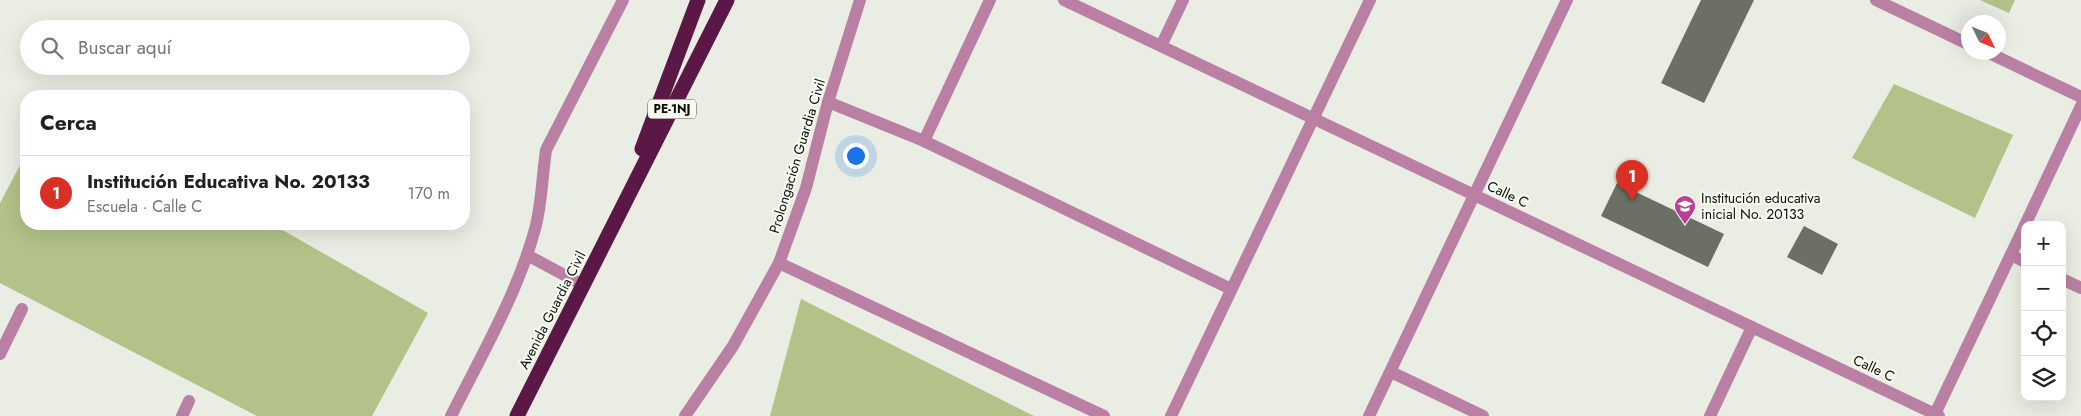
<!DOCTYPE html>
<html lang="es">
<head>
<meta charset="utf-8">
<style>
  body { margin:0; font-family:Jost,sans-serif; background:#f2f2f2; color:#202124 }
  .controls { position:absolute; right:15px; bottom:15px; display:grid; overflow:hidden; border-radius:10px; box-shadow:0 5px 20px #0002 }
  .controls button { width:45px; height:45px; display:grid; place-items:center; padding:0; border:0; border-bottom:1px solid #e0e0e0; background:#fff; color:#202124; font:25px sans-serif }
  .compass { position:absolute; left:1961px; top:15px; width:45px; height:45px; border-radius:50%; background:#fff; box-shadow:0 5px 20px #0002; rotate:133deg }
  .you { position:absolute; left:855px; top:155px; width:18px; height:18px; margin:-12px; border:4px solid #fff; border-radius:50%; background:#1a73e8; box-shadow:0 0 0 8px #1a73e833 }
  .badge { display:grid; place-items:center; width:32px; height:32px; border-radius:50%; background:#d93025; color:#fff; font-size:16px; font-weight:700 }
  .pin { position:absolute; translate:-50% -41px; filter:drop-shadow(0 1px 2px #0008) }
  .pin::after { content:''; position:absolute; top:26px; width:18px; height:15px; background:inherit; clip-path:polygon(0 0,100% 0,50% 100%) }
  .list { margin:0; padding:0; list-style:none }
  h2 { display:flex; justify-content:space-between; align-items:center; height:65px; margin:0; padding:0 20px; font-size:21px }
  h2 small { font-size:16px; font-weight:400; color:#757577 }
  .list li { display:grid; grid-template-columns:32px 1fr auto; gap:15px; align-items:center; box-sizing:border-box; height:75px; padding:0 20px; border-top:1px solid #e0e0e0 }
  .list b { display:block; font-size:19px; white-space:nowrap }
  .list p { margin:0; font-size:16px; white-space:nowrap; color:#757577 }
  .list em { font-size:16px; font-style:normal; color:#757577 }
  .icon { flex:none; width:28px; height:28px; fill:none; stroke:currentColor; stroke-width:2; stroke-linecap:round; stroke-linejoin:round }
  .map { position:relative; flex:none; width:2081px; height:416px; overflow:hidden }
  .search { position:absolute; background:#fff; box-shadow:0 5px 20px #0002; left:20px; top:20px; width:450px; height:55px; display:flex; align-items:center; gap:12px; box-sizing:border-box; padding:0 18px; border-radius:28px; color:#757577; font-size:19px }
  .panel { position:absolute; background:#fff; box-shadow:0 5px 20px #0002; left:20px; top:90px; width:450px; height:140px; border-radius:20px }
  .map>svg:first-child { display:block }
  .green { fill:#b3c288 }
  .building { fill:#6c6f66 }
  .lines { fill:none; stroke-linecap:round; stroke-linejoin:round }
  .minor { stroke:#ba80a3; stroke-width:12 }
  .highway { stroke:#5b1846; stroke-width:15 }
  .labels { text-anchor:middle; stroke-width:4; stroke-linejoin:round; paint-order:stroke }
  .shield { fill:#f7faf1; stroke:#52534f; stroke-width:1 }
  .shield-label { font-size:12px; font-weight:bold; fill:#0b0c09 }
  .street-label { font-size:14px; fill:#0b0c09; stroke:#f7faf1 }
  .poi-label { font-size:14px; fill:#0b0c09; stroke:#f7faf1; text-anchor:start }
</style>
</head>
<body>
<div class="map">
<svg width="2081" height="416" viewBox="0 0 2081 416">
  <rect width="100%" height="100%" fill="#eaede3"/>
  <g class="green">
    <polygon points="1980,0 2015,0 2009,13"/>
    <polygon points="1894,84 2013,135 1975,218 1852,158"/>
    <polygon points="26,154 26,224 272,224 428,313 372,416 257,416 0,283 0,203"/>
    <polygon points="801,299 1034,416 770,416"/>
  </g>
  <g class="building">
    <polygon points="1701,0 1754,0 1704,103 1661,83"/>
    <polygon points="1617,183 1724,234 1708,267 1601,216"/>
    <polygon points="1804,226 1838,244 1822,275 1787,257"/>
  </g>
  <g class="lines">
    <g class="minor">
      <polyline points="1064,0 1939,416"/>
      <polyline points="1876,0 1968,44"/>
      <polyline points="1161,46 1183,0"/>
      <polyline points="1987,52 2081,97"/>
      <polyline points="828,102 924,141 1231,289"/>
      <polyline points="924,141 990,0"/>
      <polyline points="2025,225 2081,106"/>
      <polyline points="527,255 583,285"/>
      <polyline points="2011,255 2025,262"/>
      <polyline points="779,263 1104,416"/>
      <polyline points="2062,279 2081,288"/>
      <polyline points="0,354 22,309"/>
      <polyline points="1391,372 1483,416"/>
      <polyline points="182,416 189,401"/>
      <path d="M451 416C481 356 517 295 535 229 542 203 542 177 546 150L623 0"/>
      <polyline points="685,416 733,346 779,263 806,188 828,102 860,0"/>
      <polyline points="1171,416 1370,0"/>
      <polyline points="1369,416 1567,0"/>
      <polyline points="1710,416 1752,327"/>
      <polyline points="1934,416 2025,225"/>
    </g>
    <g class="highway">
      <polyline points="642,149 698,0"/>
      <polyline points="517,416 727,0"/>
    </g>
  </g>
  <defs>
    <g id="school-pin" transform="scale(1.125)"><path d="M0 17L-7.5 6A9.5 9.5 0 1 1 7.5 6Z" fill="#b94092" stroke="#f7faf1"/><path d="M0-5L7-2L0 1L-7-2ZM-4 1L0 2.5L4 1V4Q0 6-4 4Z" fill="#fff"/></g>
  </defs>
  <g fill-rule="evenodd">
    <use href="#school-pin" x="1685" y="206"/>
  </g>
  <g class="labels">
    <rect class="shield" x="648" y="99.5" width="48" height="19" rx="4"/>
    <g class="shield-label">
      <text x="672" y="113">PE-1NJ</text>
    </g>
    <g class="street-label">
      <text transform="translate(797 156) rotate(-73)" y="5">Prolongación Guardia Civil</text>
      <text transform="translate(1508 194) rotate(25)" y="5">Calle C</text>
      <text transform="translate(552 310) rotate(-63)" y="5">Avenida Guardia Civil</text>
      <text transform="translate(1874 368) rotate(25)" y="5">Calle C</text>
    </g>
    <g class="poi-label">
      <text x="1701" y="203">Institución educativa<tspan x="1701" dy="16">inicial No. 20133</tspan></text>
    </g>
  </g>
</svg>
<div class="controls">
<button>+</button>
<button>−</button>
<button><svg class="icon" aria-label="locate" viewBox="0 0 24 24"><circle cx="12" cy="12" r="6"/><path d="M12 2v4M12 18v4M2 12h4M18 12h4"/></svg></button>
<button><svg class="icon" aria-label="layers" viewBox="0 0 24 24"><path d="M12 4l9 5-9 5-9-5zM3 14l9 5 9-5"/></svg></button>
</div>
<svg class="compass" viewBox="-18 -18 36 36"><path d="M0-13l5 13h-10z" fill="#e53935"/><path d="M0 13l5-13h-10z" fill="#757577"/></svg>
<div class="you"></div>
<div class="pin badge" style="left:1632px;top:201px">1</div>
<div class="search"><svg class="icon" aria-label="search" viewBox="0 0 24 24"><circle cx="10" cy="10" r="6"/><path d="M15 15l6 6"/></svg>Buscar aquí</div>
<section class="panel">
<h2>Cerca<small></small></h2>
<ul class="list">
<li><span class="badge">1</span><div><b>Institución Educativa No. 20133</b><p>Escuela · Calle C</p></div><em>170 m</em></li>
</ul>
</section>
</div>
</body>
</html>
